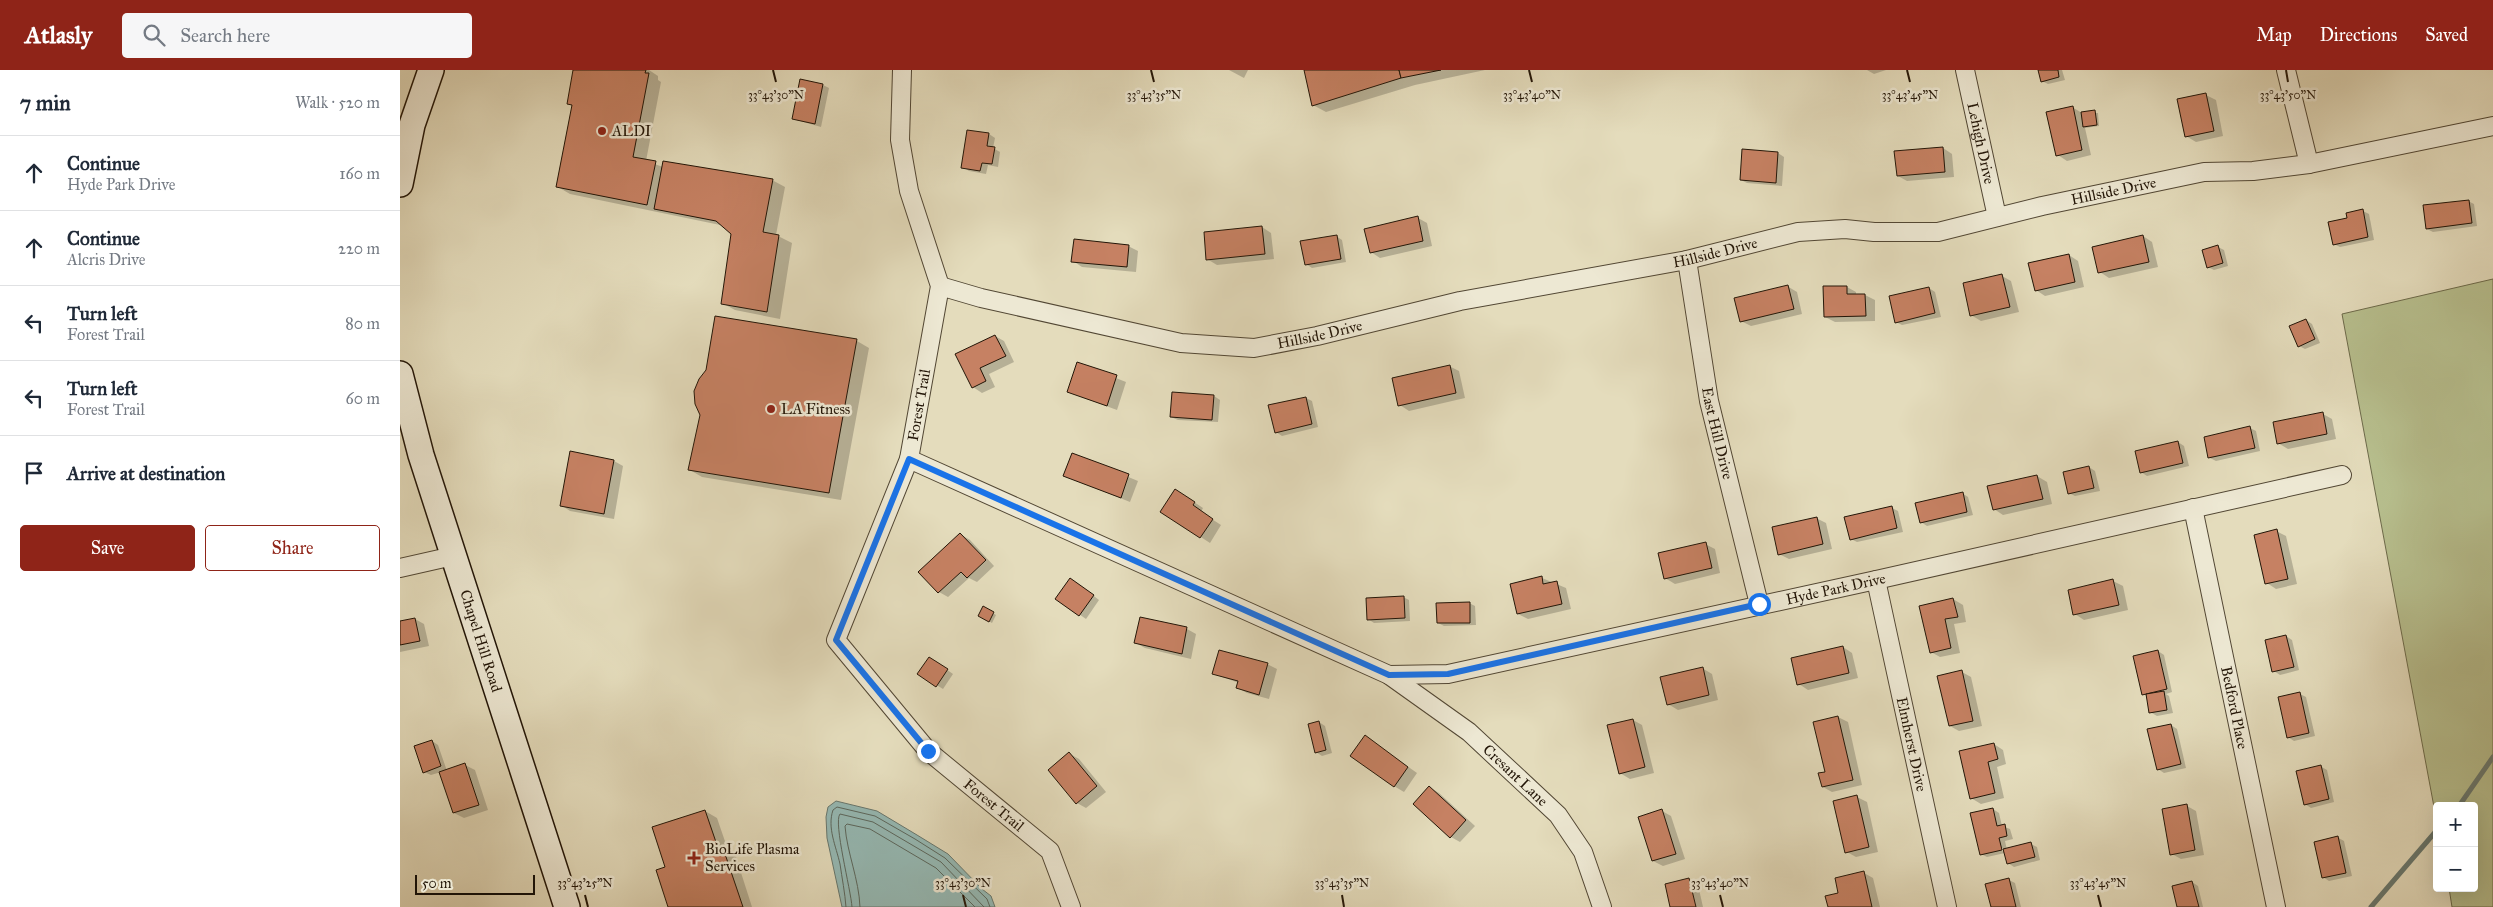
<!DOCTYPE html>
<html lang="en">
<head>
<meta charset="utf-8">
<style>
  body { margin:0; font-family:"IM FELL Great Primer",serif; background:#f6f6f7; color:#1f2937 }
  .controls { position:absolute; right:15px; bottom:15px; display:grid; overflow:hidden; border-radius:5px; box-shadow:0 5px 20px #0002 }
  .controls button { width:45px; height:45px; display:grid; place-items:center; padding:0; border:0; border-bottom:1px solid #e0e1e3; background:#fff; color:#1f2937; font:25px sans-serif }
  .scale { position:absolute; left:15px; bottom:12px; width:120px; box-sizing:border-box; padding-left:5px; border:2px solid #221507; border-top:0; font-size:14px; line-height:18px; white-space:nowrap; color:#221507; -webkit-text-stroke:4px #ede8d3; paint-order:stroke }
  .stop { position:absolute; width:15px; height:15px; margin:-11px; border:4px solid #1a73e8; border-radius:50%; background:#fff }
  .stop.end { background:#1a73e8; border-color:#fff; box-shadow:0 1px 5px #0008 }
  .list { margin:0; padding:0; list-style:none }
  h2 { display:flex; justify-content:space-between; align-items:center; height:65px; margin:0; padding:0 20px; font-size:21px }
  h2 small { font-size:16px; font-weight:400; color:#747a83 }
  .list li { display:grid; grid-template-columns:32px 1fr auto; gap:15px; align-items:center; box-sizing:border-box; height:75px; padding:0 20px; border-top:1px solid #e0e1e3 }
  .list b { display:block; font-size:19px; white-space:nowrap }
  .list p { margin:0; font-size:16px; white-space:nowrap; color:#747a83 }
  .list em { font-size:16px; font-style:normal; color:#747a83 }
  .actions { display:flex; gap:10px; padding:15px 20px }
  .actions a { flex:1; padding:11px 0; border:1px solid #8f2418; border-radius:5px; text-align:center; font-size:18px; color:#8f2418 }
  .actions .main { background:#8f2418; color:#fff }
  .icon { flex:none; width:28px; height:28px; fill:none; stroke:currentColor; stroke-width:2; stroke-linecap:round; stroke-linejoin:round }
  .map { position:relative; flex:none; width:2093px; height:837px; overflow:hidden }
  header { display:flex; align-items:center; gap:30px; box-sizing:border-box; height:70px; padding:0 25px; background:#8f2418; color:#fff }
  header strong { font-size:24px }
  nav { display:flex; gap:28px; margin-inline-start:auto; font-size:18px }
  .search { width:350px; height:45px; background:#f6f6f7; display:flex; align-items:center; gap:12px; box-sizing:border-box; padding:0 18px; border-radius:5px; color:#747a83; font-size:19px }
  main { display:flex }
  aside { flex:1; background:#fff }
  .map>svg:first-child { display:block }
  .green { fill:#b7bf8e; stroke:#6c6a4a }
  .water { fill:#96bab5; stroke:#68786f }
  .shadow { fill:#0003; fill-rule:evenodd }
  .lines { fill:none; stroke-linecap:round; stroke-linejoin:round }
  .shore { stroke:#5c685e; stroke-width:1 }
  .stream { stroke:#68786f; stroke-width:5 }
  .building { fill:#c68163; stroke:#221507 }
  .minor-casing { stroke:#524734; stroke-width:20 }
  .secondary-casing { stroke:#221507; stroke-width:28 }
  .minor { stroke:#ede8d3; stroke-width:18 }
  .secondary { stroke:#ede8d3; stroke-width:25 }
  .route { stroke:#1a73e8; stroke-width:6 }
  .ticks { fill:none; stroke:#221507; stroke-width:2 }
  .poi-dot { fill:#8f2418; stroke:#ede8d3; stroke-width:2 }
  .labels { text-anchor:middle; stroke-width:5; stroke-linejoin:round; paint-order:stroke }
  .poi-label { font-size:15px; fill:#221507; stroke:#ede8d3; text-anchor:start }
  .street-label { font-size:15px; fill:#221507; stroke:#ede8d3 }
  .ticks-label { font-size:12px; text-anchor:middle; fill:#221507; stroke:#ede8d3; stroke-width:5; stroke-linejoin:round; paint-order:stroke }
</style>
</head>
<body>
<header>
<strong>Atlasly</strong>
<div class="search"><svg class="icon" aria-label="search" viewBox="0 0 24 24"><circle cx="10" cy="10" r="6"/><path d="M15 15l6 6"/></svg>Search here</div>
<nav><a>Map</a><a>Directions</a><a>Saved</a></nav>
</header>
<main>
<aside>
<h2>7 min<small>Walk · 520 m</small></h2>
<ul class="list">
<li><svg class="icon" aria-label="ahead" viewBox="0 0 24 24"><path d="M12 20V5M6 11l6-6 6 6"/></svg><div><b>Continue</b><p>Hyde Park Drive</p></div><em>160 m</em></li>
<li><svg class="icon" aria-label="ahead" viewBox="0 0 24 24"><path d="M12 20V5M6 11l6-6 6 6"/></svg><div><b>Continue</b><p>Alcris Drive</p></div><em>220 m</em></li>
<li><svg class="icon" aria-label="left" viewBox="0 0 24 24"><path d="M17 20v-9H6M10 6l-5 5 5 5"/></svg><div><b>Turn left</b><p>Forest Trail</p></div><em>80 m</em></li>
<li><svg class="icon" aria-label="left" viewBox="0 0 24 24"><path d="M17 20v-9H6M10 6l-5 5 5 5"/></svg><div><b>Turn left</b><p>Forest Trail</p></div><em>60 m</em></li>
<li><svg class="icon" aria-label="arrive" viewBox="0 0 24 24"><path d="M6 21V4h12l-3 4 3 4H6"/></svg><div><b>Arrive at destination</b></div></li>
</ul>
<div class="actions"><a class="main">Save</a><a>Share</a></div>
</aside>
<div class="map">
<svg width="2093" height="837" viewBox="0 0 2093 837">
  <rect width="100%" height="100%" fill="#e4dcbc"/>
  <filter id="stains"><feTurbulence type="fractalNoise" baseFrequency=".004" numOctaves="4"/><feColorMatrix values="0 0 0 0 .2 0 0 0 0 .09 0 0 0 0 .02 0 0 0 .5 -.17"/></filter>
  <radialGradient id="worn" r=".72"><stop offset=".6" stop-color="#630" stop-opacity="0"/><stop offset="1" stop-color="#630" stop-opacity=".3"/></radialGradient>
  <polygon class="green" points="2093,209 2093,837 2052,837 2049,818 2074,818 2074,736 2037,736 2037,753 1942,244"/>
  <polygon class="water" points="436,731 477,741 517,765 548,784 582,819 591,826 595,837 442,837 427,768 426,747 428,737"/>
  <g class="shadow">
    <polygon points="174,0 249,0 258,6 258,10 261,12 246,91 263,97 372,110 385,117 376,165 392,173 380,249 335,240 322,233 332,163 325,156 170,124 158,117 173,36 168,33"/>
    <polygon points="829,0 848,0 844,8"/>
    <polygon points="905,0 1085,0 1015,15 926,42 913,35"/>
    <polygon points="1467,0 1486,0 1474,4"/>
    <polygon points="1640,0 1662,0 1665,10 1648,14 1642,11"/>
    <polygon points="423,15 429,18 421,57 393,49"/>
    <polygon points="1806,25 1816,30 1823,66 1796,72 1786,66"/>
    <polygon points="1672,37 1682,43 1698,43 1699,56 1685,58 1691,85 1667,91 1658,85"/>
    <polygon points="589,64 595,68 593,78 600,82 598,97 588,95 586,104 569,101 563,97"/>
    <polygon points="1543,78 1552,84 1554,107 1507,111 1498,106"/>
    <polygon points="1343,81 1378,83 1384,87 1382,116 1347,113 1341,110"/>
    <polygon points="2068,131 2074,134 2077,156 2033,162 2027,159"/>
    <polygon points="1963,141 1969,144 1974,170 1940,177 1934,174 1949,149"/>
    <polygon points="1018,148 1027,153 1032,176 980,188 971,182"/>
    <polygon points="862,157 871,163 874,189 817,195 807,189"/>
    <polygon points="936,166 942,170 946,192 912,198 906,194"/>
    <polygon points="1743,166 1752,172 1758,197 1709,208 1700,202"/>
    <polygon points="728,176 738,181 736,202 682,197 673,191"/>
    <polygon points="1818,177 1824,180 1828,196 1814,200 1808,197"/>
    <polygon points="1669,185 1678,191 1684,217 1645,226 1636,220"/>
    <polygon points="1602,206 1611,211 1619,242 1581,251 1571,245"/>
    <polygon points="1387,216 1397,222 1402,244 1351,256 1341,251"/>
    <polygon points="1425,217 1447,217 1456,222 1456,225 1465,225 1475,230 1475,251 1435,252 1425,247"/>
    <polygon points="1529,218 1535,222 1541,247 1502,255 1496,252"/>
    <polygon points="316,247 457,271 469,278 441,430 302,407 290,400 302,345"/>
    <polygon points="1906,250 1912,254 1920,273 1905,279 1899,276"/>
    <polygon points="595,266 604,271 614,292 589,304 595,317 582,323 573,317 557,284"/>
    <polygon points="678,293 726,312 717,340 668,322"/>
    <polygon points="1049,296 1059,301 1065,328 1009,341 1000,335"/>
    <polygon points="814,326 820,330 818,352 778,350 771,347"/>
    <polygon points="906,328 912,331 918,357 882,366 876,362"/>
    <polygon points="1923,344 1932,349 1936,369 1888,379 1878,373"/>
    <polygon points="1850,358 1856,361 1860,381 1816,391 1810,388 1805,368"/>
    <polygon points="1778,372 1784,376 1789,396 1747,406 1741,402"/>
    <polygon points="171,382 214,391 223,396 214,449 170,441 161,435"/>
    <polygon points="673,384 738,411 730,432 665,406"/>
    <polygon points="1689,397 1695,401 1700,421 1675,426 1669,423"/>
    <polygon points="1637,406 1647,412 1652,434 1603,445 1594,439"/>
    <polygon points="1562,423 1568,427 1573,445 1527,456 1521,452"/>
    <polygon points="785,426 803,438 801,442 821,455 810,473 761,441"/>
    <polygon points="1492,438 1498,441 1503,462 1457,472 1451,469"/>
    <polygon points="1416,448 1426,453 1432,479 1389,489 1379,484"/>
    <polygon points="1876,461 1886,466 1897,514 1876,519 1867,513"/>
    <polygon points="560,464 570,470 594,496 577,512 569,508 548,527 539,522"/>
    <polygon points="1305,474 1315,479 1320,503 1275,514 1265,508"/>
    <polygon points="1142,508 1166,518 1171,539 1128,549 1118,544"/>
    <polygon points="1713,511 1723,516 1728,540 1684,550 1675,544"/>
    <polygon points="677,513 699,530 686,549 657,529"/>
    <polygon points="1003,527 1009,530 1010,551 974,553 968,549"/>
    <polygon points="1553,529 1563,535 1566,552 1554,554 1560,583 1540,587 1531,582"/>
    <polygon points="1069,533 1075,536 1076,555 1044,556 1038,553"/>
    <polygon points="584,538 596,545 592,553 580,546"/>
    <polygon points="741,548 787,559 796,564 791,589 745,578 736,573"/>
    <polygon points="15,549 24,554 29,576 0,582 0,552"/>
    <polygon points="1886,566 1892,570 1899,600 1880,605 1874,601"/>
    <polygon points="1443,577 1452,583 1458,608 1408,620 1399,614"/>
    <polygon points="1758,581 1764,585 1772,622 1766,624 1769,626 1773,643 1757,646 1750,642 1747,626 1743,624"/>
    <polygon points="536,592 553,604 543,619 519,604"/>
    <polygon points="867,594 877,599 869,629 847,623 838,618 839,613 814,604"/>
    <polygon points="1302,598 1312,604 1318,630 1278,640 1268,634"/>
    <polygon points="1562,602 1571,607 1582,656 1559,661 1550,656"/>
    <polygon points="1900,624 1906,627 1915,666 1894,671 1888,667"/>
    <polygon points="1438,647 1448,652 1462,715 1432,722 1423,717"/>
    <polygon points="1233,650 1242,655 1254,703 1230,709 1220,703"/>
    <polygon points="919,652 925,656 932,683 922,686 916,682"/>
    <polygon points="1771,655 1777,659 1786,698 1764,703 1758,699"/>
    <polygon points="966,667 1017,703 1004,722 994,716"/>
    <polygon points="32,671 38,675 47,701 65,695 75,700 88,740 64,748 54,743 41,702 31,705 24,702"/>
    <polygon points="1594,674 1603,680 1606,694 1597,697 1604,728 1581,734 1571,728"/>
    <polygon points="670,684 679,689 706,722 686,738 677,733"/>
    <polygon points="1920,696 1927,700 1934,732 1911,738 1905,734"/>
    <polygon points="1029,717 1039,723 1075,756 1060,772 1051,767"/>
    <polygon points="1457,727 1467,732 1478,782 1456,787 1447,782"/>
    <polygon points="1787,736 1796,741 1804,785 1781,789 1772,784"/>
    <path d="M1593 739 1599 743 1602 756 1610 759 1613 769 1605 771 1607 780 1631 774 1637 777 1640 790 1614 797 1608 793 1605 783 1587 787 1581 784ZM1597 775 1604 779V782L1596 778Z"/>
    <polygon points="305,741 317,748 329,783 336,787 352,837 270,837 267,798"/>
    <polygon points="1262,741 1271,746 1285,789 1263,796 1253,791 1239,748"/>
    <polygon points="1937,767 1944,771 1952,806 1929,811 1923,807"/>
    <polygon points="1464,803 1473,808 1480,837 1429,837 1440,824"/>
    <polygon points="1289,809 1298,815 1303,837 1271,837"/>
    <polygon points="1609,810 1615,813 1621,837 1592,837"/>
    <polygon points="1792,812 1798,816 1803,837 1778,837"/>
  </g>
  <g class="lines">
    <g class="shore">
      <path d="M446 837C445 823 442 808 440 794 436 776 427 758 433 740L437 737 475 746 515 769 545 788 587 829 590 837"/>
      <path d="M452 837C451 820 433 752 440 744L473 752 541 792 584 837"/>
      <path d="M460 837C459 809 447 783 445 756L447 754 470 759 536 798 575 837"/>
    </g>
    <g class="stream">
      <polyline points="2059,736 2093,687"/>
      <polyline points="1971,837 2037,760"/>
    </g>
  </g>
  <g class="building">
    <polygon points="173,0 246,0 245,3 249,3 233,87 256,91 247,135 156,117 172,35 167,34"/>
    <polygon points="904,0 999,0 1001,8 912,36"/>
    <polygon points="999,0 1041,0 1001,8"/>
    <polygon points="1638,0 1658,0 1659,7 1641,12"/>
    <polygon points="400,9 423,14 415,54 392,49"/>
    <polygon points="1806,23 1814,61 1785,67 1777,29"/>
    <polygon points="1673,36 1682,80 1656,86 1646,42"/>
    <polygon points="1695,40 1697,55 1683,57 1681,42"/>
    <polygon points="567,60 589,63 587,76 595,77 592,94 582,93 580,101 561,98"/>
    <polygon points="1543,77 1545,102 1497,106 1494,81"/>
    <polygon points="1342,79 1378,82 1376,113 1340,110"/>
    <polygon points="263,91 373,109 363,162 379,165 367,242 321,234 331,164 316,151 254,139"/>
    <polygon points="2069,130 2072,153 2026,159 2023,135"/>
    <polygon points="1963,139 1968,167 1933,175 1928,152 1947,148 1946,143"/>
    <polygon points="1018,146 1023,171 970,183 964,159"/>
    <polygon points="862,156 865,184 806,190 804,162"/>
    <polygon points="937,165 941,189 905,195 900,171"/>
    <polygon points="1743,165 1749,192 1698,203 1692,177"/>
    <polygon points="674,169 729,175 727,197 671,192"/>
    <polygon points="1818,175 1823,193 1807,198 1802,180"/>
    <polygon points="1669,184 1675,212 1635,221 1628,193"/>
    <polygon points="1602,204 1610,237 1570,246 1563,213"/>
    <polygon points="1388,215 1394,239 1340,252 1334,228"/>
    <polygon points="1423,216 1447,216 1447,224 1465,224 1466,246 1424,247"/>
    <polygon points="1529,217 1535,243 1495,253 1489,226"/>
    <polygon points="315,246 457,269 429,423 288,400 300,345 295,334 294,321 299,309 306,300"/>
    <polygon points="1906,249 1915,269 1898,277 1889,256"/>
    <polygon points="595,265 606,286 580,298 586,311 572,318 555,284"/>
    <polygon points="677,292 717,305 707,336 667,322"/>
    <polygon points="1050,295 1056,323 998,336 992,308"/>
    <polygon points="772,322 814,325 812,350 770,347"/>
    <polygon points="906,327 912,354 875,363 868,335"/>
    <polygon points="1923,342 1927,364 1877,374 1873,352"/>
    <polygon points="1850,356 1855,378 1808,388 1804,367"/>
    <polygon points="1778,371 1783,393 1740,403 1735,381"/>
    <polygon points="170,381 214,390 204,444 160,436"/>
    <polygon points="672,383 729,404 721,428 663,406"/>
    <polygon points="1689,396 1694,418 1668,424 1663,402"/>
    <polygon points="1637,405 1643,429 1593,440 1587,416"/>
    <polygon points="775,419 795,432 793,435 813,449 800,468 760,442"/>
    <polygon points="1563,422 1567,442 1520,453 1515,433"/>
    <polygon points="1492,436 1497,458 1450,470 1444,447"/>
    <polygon points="1417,447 1423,474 1378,485 1372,457"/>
    <polygon points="1877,459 1888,509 1865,514 1854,465"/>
    <polygon points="560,463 586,490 567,508 561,502 538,523 518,502"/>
    <polygon points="1306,472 1312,498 1264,509 1258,483"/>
    <polygon points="1142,506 1143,514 1157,511 1162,534 1117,544 1110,514"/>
    <polygon points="670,508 694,525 679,546 655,529"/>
    <polygon points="1713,509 1719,535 1673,545 1668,520"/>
    <polygon points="1004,526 1005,548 967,550 966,528"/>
    <polygon points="1553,528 1558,547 1545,549 1551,578 1530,583 1519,536"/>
    <polygon points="1070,532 1070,553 1037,553 1036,533"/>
    <polygon points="583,536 594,542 589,552 578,546"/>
    <polygon points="740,547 787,557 782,584 734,573"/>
    <polygon points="15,548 20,571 0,575 0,551"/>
    <polygon points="1886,565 1894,597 1872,602 1865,570"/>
    <polygon points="1443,576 1449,603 1397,615 1391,588"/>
    <polygon points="819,580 868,593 859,625 836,618 838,611 812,604"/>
    <polygon points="1758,580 1767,619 1742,625 1733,586"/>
    <polygon points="529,587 548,599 536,617 517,604"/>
    <polygon points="1303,597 1309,625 1267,635 1260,607"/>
    <polygon points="1562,600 1573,651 1549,656 1537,606"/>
    <polygon points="1764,621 1767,640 1749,643 1746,624"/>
    <polygon points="1900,622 1909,663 1887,668 1878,627"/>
    <polygon points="1438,646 1453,710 1422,717 1418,703 1425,702 1413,652"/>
    <polygon points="1233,649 1245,697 1219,704 1207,655"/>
    <polygon points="919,651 926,680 915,683 908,654"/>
    <polygon points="1771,654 1781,694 1757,700 1747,659"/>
    <polygon points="965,665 1008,697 994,717 950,686"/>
    <polygon points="32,670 41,696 23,703 14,676"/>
    <polygon points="1594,673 1598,689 1588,692 1595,723 1570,729 1559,681"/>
    <polygon points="669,682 697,716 676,734 648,700"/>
    <polygon points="65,693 79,735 53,743 39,702"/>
    <polygon points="1921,695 1929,729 1904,735 1896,701"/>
    <polygon points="1029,716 1066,750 1050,768 1013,734"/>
    <polygon points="1457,725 1469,777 1445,783 1433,731"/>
    <polygon points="1787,734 1795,780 1770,785 1762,739"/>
    <polygon points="1593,738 1597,756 1605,754 1607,766 1599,768 1602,780 1580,785 1570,743"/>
    <polygon points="1262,739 1276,784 1252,791 1238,747"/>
    <polygon points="305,740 318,778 323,778 343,837 268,837 256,800 265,797 252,757"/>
    <polygon points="1938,766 1946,803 1922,808 1914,772"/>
    <polygon points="1631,772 1635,787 1607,794 1603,779"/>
    <polygon points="1464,801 1472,837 1428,837 1425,826 1438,823 1435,808"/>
    <polygon points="1289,808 1296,837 1270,837 1265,814"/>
    <polygon points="1609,808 1616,837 1591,837 1585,814"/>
    <polygon points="1792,811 1799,837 1777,837 1772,816"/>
  </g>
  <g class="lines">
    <g class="minor-casing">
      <g id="minor">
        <path id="s1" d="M502 0 500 70 509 121 540 216 509 389 436 570 528 681 650 781 671 837"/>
        <path id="s2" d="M1565 0 1597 147"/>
        <polyline points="1886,0 1909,94"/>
        <path id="s3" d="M1287 190 1309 331 1359 534"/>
        <path id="s4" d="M540 216 581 228 781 273 854 278 917 266 1060 231 1287 190 1398 162 1445 159 1474 162H1538L1642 136 1804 102 1853 101 1909 94 2093 56"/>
        <path id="s5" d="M509 389 989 605 1069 662 1158 745 1183 782 1202 837"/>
        <path id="s6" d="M1793 438 1876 837"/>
        <polyline points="0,498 53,486"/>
        <path id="s7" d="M1476 510 1547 837"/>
        <path id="s8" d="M989 605 1048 604 1476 510 1942 405"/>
      </g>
    </g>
    <g class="secondary-casing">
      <g id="secondary">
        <polyline points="0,114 12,55 31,0"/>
        <path id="s9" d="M0 304 21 385 167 837"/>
      </g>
    </g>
    <use href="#minor" class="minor"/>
    <use href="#secondary" class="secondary"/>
  </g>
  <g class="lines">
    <polyline class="route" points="528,681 436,570 509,389 989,605 1048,604 1359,534"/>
  </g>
  <path class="ticks" d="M373 0 376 12M751 0 754 12M1129 0 1132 12M1507 0 1510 12M1886 0 1888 12M185 825 188 837M563 825 566 837M942 825 944 837M1320 825 1323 837M1698 825 1701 837"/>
  <g class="poi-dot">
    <circle cx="202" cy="61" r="5"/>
    <circle cx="371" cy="339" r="5"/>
    <path d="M291.5 780.5h5v5h5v5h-5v5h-5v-5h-5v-5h5z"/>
  </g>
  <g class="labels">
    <g class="poi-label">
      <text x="212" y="66">ALDI</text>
      <text x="381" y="344">LA Fitness</text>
      <text x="305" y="784">BioLife Plasma<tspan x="305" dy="17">Services</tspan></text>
    </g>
    <g class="street-label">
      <text dy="5" stroke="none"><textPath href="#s2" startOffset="75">Lehigh Drive</textPath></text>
      <text dy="5" stroke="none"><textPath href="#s4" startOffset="1198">Hillside Drive</textPath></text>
      <text dy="5" stroke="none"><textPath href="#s4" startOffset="792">Hillside Drive</textPath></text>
      <text dy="5" stroke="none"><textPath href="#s4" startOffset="388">Hillside Drive</textPath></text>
      <text transform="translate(519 335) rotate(-80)" y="5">Forest Trail</text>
      <text dy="5" stroke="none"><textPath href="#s3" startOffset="176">East Hill Drive</textPath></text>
      <text dy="5" stroke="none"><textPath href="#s8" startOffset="456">Hyde Park Drive</textPath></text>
      <text dy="5" stroke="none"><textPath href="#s9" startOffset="279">Chapel Hill Road</textPath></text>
      <text dy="5" stroke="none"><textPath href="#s6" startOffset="204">Bedford Place</textPath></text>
      <text dy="5" stroke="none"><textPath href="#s7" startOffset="168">Elmherst Drive</textPath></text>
      <text dy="5" stroke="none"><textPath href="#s5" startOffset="688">Cresant Lane</textPath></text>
      <text dy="5" stroke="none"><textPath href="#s1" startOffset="822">Forest Trail</textPath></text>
    </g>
  </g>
  <g class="ticks-label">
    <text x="376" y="29">33°43'30"N</text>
    <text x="754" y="29">33°43'35"N</text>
    <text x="1132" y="29">33°43'40"N</text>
    <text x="1888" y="29">33°43'50"N</text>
    <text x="1510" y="29">33°43'45"N</text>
    <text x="185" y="817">33°43'25"N</text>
    <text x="563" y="817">33°43'30"N</text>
    <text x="942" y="817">33°43'35"N</text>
    <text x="1320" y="817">33°43'40"N</text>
    <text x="1698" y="817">33°43'45"N</text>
  </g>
  <rect width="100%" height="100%" filter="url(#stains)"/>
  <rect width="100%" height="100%" fill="url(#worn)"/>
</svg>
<div class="controls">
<button>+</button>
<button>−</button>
</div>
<div class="scale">50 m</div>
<div class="stop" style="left:1359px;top:534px"></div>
<div class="stop end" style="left:528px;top:681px"></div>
</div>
</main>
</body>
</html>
